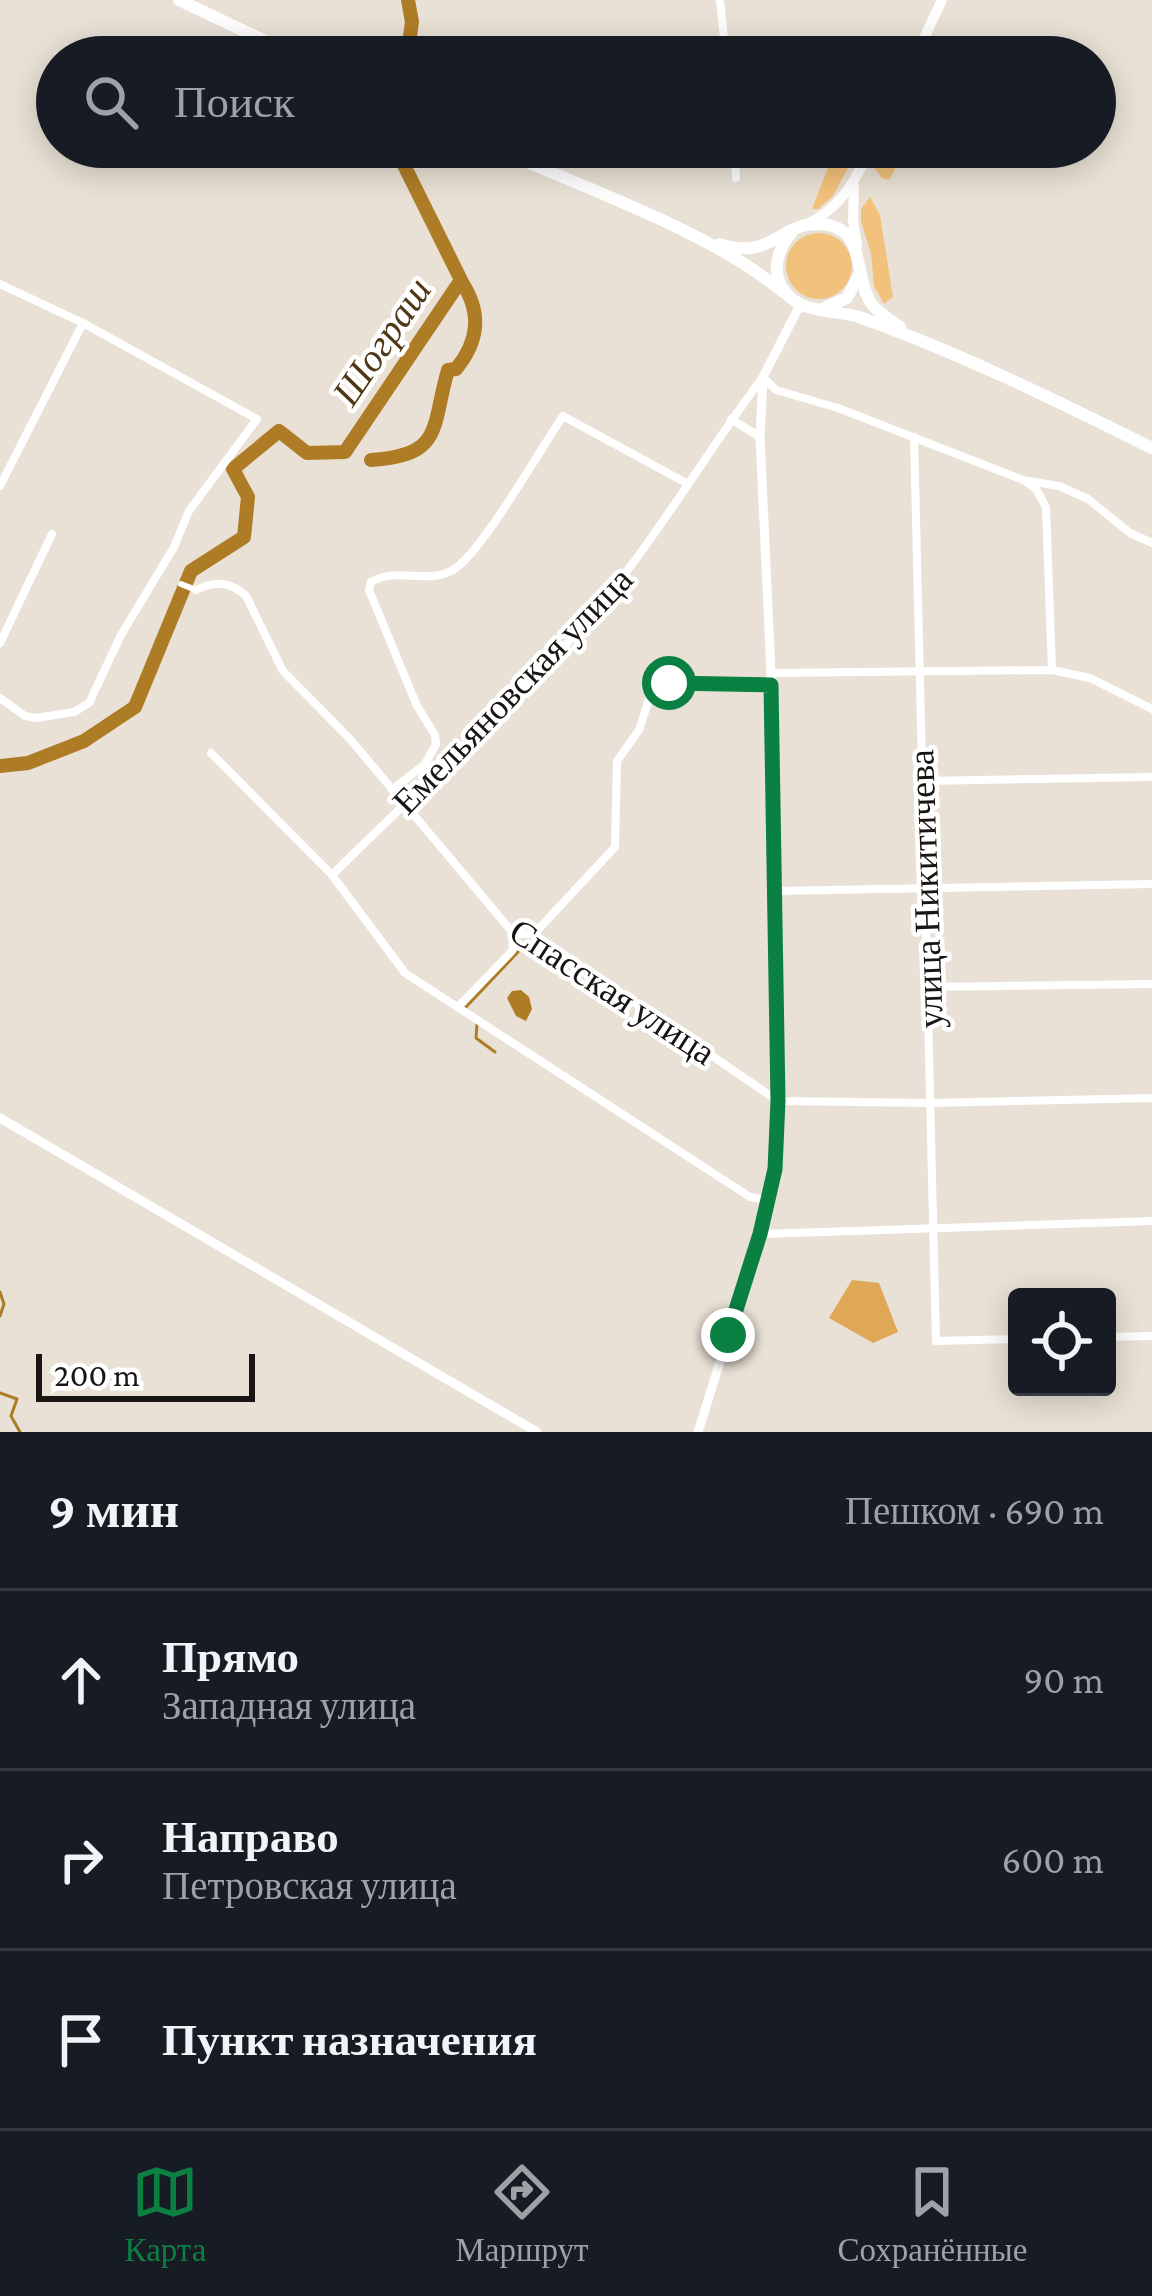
<!DOCTYPE html>
<html lang="ru">
<head>
<meta charset="utf-8">
<style>
  body { margin:0; font-family:"Crimson Pro",serif; background:#242831; color:#f1f3f6 }
  .controls { position:absolute; right:36px; bottom:36px; display:grid; overflow:hidden; border-radius:12px; box-shadow:0 6px 30px #0003 }
  .controls button { width:108px; height:108px; display:grid; place-items:center; padding:0; border:0; border-bottom:3px solid #363941; background:#171b24; color:#f1f3f6; font:60px sans-serif }
  .scale { position:absolute; left:36px; bottom:30px; width:219px; box-sizing:border-box; padding-left:12px; border:6px solid #181512; border-top:0; font-size:33px; line-height:42px; white-space:nowrap; color:#181512; -webkit-text-stroke:9px #fff; paint-order:stroke }
  .stop { position:absolute; width:36px; height:36px; margin:-27px; border:9px solid #0b8043; border-radius:50%; background:#fff }
  .stop.end { background:#0b8043; border-color:#fff; box-shadow:0 3px 12px #0008 }
  .list { margin:0; padding:0; list-style:none }
  h2 { display:flex; justify-content:space-between; align-items:center; height:156px; margin:0; padding:0 48px; font-size:51px }
  h2 small { font-size:39px; font-weight:400; color:#9ea1a6 }
  .list li { display:grid; grid-template-columns:78px 1fr auto; gap:36px; align-items:center; box-sizing:border-box; height:180px; padding:0 48px; border-top:3px solid #363941 }
  .list b { display:block; font-size:45px; white-space:nowrap }
  .list p { margin:0; font-size:39px; white-space:nowrap; color:#9ea1a6 }
  .list em { font-size:39px; font-style:normal; color:#9ea1a6 }
  .icon { flex:none; width:66px; height:66px; fill:none; stroke:currentColor; stroke-width:2; stroke-linecap:round; stroke-linejoin:round }
  .map { position:relative; flex:none; width:1152px; height:1432px; overflow:hidden }
  .search { position:absolute; background:#171b24; box-shadow:0 6px 30px #0003; left:36px; right:36px; top:36px; height:132px; display:flex; align-items:center; gap:30px; box-sizing:border-box; padding:0 42px; border-radius:66px; color:#9ea1a6; font-size:45px }
  .sheet { height:696px; background:#171b24 }
  nav { display:flex; justify-content:space-around; align-items:center; box-sizing:border-box; height:168px; border-top:3px solid #363941; background:#171b24; font-size:33px; color:#9ea1a6 }
  nav a { display:grid; justify-items:center; gap:6px }
  nav .on { color:#0b8043 }
  .map>svg:first-child { display:block }
  .green { fill:#f2c27c }
  .forest { fill:#dea857 }
  .water { fill:#af7c26 }
  .lines { fill:none; stroke-linecap:round; stroke-linejoin:round }
  .stream { stroke:#af7c26; stroke-width:3 }
  .river { stroke:#af7c26; stroke-width:14 }
  .pedestrian { stroke:#fff; stroke-width:6 }
  .minor { stroke:#fff; stroke-width:8 }
  .tertiary { stroke:#fff; stroke-width:9 }
  .secondary { stroke:#fff; stroke-width:10 }
  .primary { stroke:#fff; stroke-width:12 }
  .route { stroke:#0b8043; stroke-width:15 }
  .labels { text-anchor:middle; stroke-width:9; stroke-linejoin:round; paint-order:stroke }
  .street-label { font-size:36px; fill:#181512; stroke:#fff }
  .water-label { font-size:39px; font-style:italic; fill:#4e3816; stroke:#fff }
</style>
</head>
<body>
<div class="map">
<svg width="1152" height="1432" viewBox="0 0 1152 1432">
  <rect width="100%" height="100%" fill="#e9e1d5"/>
  <g class="green">
    <polygon points="836,147 859,147 833,196 818,209 812,209"/>
    <polygon points="879,147 907,147 889,180 882,178 874,168"/>
    <polygon points="870,197 880,215 893,297 884,304 874,286 871,253 861,222 861,209"/>
    <circle cx="819" cy="266" r="33"/>
  </g>
  <polygon class="forest" points="852,1280 879,1283 898,1332 873,1343 829,1318"/>
  <polygon class="water" points="521,990 529,997 532,1009 526,1021 516,1016 507,998 512,991"/>
  <g class="lines">
    <g class="stream">
      <polyline points="466,1007 518,952"/>
      <polyline points="477,1024 476,1038 495,1052"/>
      <polyline points="0,1292 4,1304 0,1316"/>
      <polyline points="0,1393 17,1399 11,1416 20,1432"/>
    </g>
    <g class="river">
      <polyline points="407,57 412,22 408,0"/>
      <path d="M371 460C444 455 431 428 448 370L456 369C479 341 482 312 461 281"/>
      <polyline points="0,766 28,763 84,741 135,707 191,571 244,537 248,497 233,469 279,431 307,453 345,452 461,280 395,147"/>
    </g>
    <polyline class="pedestrian" points="181,584 196,590"/>
    <g class="minor">
      <polyline points="720,0 726,57"/>
      <polyline points="735,147 736,178"/>
      <polyline points="0,284 83,323 257,419 189,511 174,547 121,635 89,703 74,712 36,718 25,716 0,698"/>
      <polyline points="731,419 760,437"/>
      <polyline points="914,437 936,1341 1017,1339"/>
      <polyline points="1026,482 1036,489 1046,507 1052,670"/>
      <polyline points="0,486 83,323"/>
      <path d="M196 590C215 581 230 581 246 596L283 671 350 739 514 934H534L778 1101 930 1103 1152 1098"/>
      <polyline points="0,643 52,534"/>
      <polyline points="771,673 1052,670 1090,678 1152,709"/>
      <polyline points="211,753 332,875 405,973 750,1197 767,1200"/>
      <polyline points="922,781 1152,777"/>
      <path d="M392 790 425 764 436 744 435 735 417 706 369 590 371 582C397 566 427 585 453 570 481 554 541 448 563 416L688 484"/>
      <path d="M332 875C414 793 503 716 580 629 649 551 701 460 763 377L776 390 838 408 1023 480 1059 486 1088 499 1130 533 1152 543"/>
      <polyline points="775,891 1152,884"/>
      <polyline points="534,934 615,847 617,761 639,730 651,693 681,682 771,685"/>
      <polyline points="929,987 1152,984"/>
      <polyline points="458,1007 512,951 514,934"/>
      <polyline points="760,1234 1152,1221"/>
      <polyline points="1107,1337 1152,1336"/>
    </g>
    <g class="tertiary">
      <polyline points="0,1118 537,1432"/>
      <polyline points="698,1432 760,1234 775,1169 778,1101 771,673 760,437 763,377 800,305"/>
    </g>
    <g class="secondary">
      <polyline points="915,57 942,0"/>
      <polyline points="854,187 853,220 857,246"/>
      <path d="M807 224C842 207 855 181 871 147"/>
    </g>
    <g class="primary">
      <polyline points="179,0 299,57"/>
      <path d="M493 147C580 187 711 231 783 292"/>
      <path d="M792 232C775 252 769 279 791 298 809 314 840 310 862 318 962 354 1057 401 1152 448"/>
      <path d="M719 244C772 261 779 223 818 224 868 225 852 274 871 303 878 313 890 320 900 327"/>
      <polyline points="824,308 847,298 859,275"/>
    </g>
  </g>
  <g class="lines">
    <polyline class="route" points="669,683 771,685 778,1101 775,1169 760,1234 728,1335"/>
  </g>
  <g class="labels">
    <g class="street-label">
      <text transform="translate(512 690) rotate(-46)" y="13">Емельяновская улица</text>
      <text transform="translate(925 889) rotate(-92)" y="13">улица Никитичева</text>
      <text transform="translate(613 991) rotate(33)" y="13">Спасская улица</text>
    </g>
    <g class="water-label">
      <text transform="translate(381 341) rotate(-56)" y="14">Шограш</text>
    </g>
  </g>
</svg>
<div class="controls">
<button><svg class="icon" aria-label="locate" viewBox="0 0 24 24"><circle cx="12" cy="12" r="6"/><path d="M12 2v4M12 18v4M2 12h4M18 12h4"/></svg></button>
</div>
<div class="scale">200 m</div>
<div class="stop" style="left:669px;top:683px"></div>
<div class="stop end" style="left:728px;top:1335px"></div>
<div class="search"><svg class="icon" aria-label="search" viewBox="0 0 24 24"><circle cx="10" cy="10" r="6"/><path d="M15 15l6 6"/></svg>Поиск</div>
</div>
<section class="sheet">
<h2>9 мин<small>Пешком · 690 m</small></h2>
<ul class="list">
<li><svg class="icon" aria-label="ahead" viewBox="0 0 24 24"><path d="M12 20V5M6 11l6-6 6 6"/></svg><div><b>Прямо</b><p>Западная улица</p></div><em>90 m</em></li>
<li><svg class="icon" aria-label="right" viewBox="0 0 24 24"><path d="M7 20v-9h11M14 6l5 5-5 5"/></svg><div><b>Направо</b><p>Петровская улица</p></div><em>600 m</em></li>
<li><svg class="icon" aria-label="arrive" viewBox="0 0 24 24"><path d="M6 21V4h12l-3 4 3 4H6"/></svg><div><b>Пункт назначения</b></div></li>
</ul>
</section>
<nav>
<a class="on"><svg class="icon" aria-label="map" viewBox="0 0 24 24"><path d="M3 6l6-2 6 2 6-2v14l-6 2-6-2-6 2zM9 4v14M15 6v14"/></svg>Карта</a>
<a><svg class="icon" aria-label="directions" viewBox="0 0 24 24"><path d="M12 3l9 9-9 9-9-9zM9 14v-3h6M13 9l2 2-2 2"/></svg>Маршрут</a>
<a><svg class="icon" aria-label="saved" viewBox="0 0 24 24"><path d="M7 4h10v16l-5-4-5 4z"/></svg>Сохранённые</a>
</nav>
</body>
</html>
